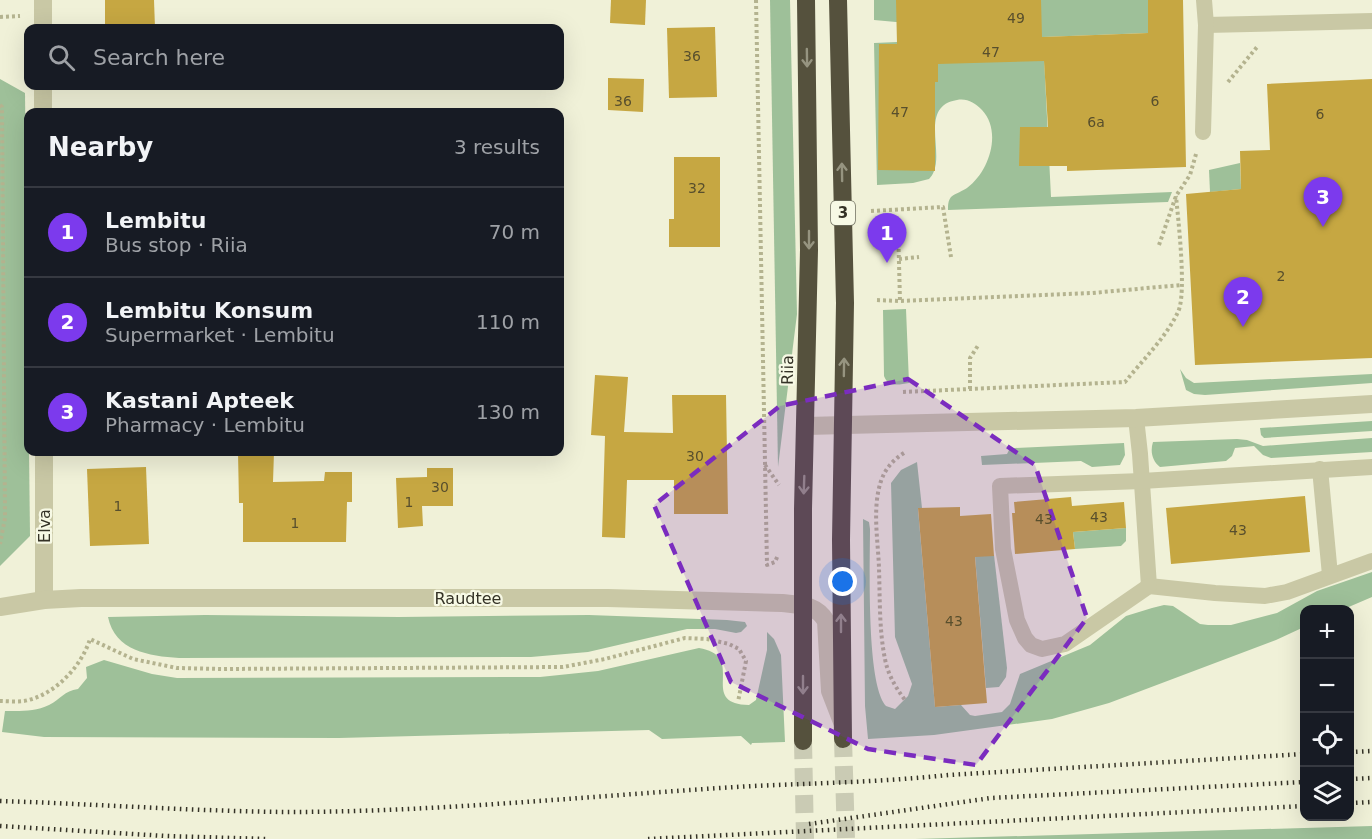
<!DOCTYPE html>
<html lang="en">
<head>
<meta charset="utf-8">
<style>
  body { margin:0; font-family:"DejaVu Sans",sans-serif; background:#20242c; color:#f1f3f6 }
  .controls { position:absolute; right:18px; bottom:18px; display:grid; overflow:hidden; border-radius:12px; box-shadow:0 6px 24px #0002 }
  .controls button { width:54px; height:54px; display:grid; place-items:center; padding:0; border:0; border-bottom:2px solid #363941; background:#171b24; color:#f1f3f6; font:30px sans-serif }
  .you { position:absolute; left:843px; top:582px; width:21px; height:21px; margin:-15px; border:4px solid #fff; border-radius:50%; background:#1a73e8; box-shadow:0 0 0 9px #1a73e833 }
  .badge { display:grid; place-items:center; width:39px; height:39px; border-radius:50%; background:#7c3aed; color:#fff; font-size:20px; font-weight:700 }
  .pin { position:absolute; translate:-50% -50px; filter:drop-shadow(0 2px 3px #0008) }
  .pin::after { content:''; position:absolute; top:32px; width:21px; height:18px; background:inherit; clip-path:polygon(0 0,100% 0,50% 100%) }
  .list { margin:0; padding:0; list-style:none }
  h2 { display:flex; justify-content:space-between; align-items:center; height:78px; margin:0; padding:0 24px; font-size:26px }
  h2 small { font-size:20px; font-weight:400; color:#9ea1a6 }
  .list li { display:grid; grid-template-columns:39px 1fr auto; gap:18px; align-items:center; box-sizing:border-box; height:90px; padding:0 24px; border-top:2px solid #363941 }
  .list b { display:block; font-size:22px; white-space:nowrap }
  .list p { margin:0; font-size:20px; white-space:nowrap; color:#9ea1a6 }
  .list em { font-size:20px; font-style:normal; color:#9ea1a6 }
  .icon { flex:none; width:33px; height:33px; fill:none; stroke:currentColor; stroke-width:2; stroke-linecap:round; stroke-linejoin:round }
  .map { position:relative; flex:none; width:1372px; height:839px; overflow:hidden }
  .search { position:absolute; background:#171b24; box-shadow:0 6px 24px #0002; left:24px; top:24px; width:540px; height:66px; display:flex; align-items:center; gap:15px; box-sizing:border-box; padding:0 21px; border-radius:12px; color:#9ea1a6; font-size:22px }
  .panel { position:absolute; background:#171b24; box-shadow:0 6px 24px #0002; left:24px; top:108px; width:540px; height:348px; border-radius:12px }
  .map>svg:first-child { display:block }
  .green { fill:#9ec099 }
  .building { fill:#c6a742 }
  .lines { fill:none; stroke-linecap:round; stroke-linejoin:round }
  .highway-tunnel { stroke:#cacbb4; stroke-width:18; stroke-dasharray:18 9; stroke-linecap:butt }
  .path { stroke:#b4b38f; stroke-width:4; stroke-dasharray:3 3; stroke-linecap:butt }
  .lane { stroke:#c9c8a5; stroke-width:16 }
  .street { stroke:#c9c8a5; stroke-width:18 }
  .highway { stroke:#55513d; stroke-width:18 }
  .rail { stroke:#343226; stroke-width:4.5; stroke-dasharray:1.5 4.5; stroke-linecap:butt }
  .oneway { stroke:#969480 }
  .marked { fill:#7b2cbf; fill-opacity:0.2; stroke:#7b2cbf; stroke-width:4.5; stroke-dasharray:12 8; stroke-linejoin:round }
  .labels { text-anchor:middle; stroke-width:4.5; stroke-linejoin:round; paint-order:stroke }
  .number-label { font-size:14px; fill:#584f2d }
  .shield { fill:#f7f9e5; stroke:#6e6e5f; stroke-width:1.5 }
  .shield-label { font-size:15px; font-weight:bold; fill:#343226 }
  .street-label { font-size:16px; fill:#343226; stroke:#f7f9e5 }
</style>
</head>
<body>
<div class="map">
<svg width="1372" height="839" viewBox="0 0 1372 839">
  <rect width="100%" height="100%" fill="#f0f1d8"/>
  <g class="green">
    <polygon points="770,0 790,0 797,314 778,467"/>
    <polygon points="874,0 970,0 951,21 896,22 874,20"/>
    <path d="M1041 0H1148V33L1043 37 1051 197 1172 192 1168 202 948 210C948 205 948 201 951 197 956 193 963 191 967 188 990 171 1002 131 982 110 975 103 967 98 957 100 920 106 943 149 934 171 933 174 931 177 929 179L913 183 877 185 874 43 990 38Z"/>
    <polygon points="0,79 25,93 30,536 0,566"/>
    <polygon points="1240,163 1241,189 1210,192 1209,170"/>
    <path d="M906 309 909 383C898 385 888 387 884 376L883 310Z"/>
    <polygon points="1180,369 1186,378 1194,383 1372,374 1372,383 1205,395 1194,394 1186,390"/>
    <polygon points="1372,421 1372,431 1264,438 1261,435 1260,428"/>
    <path d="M1372 438V452L1271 458 1263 455 1254 446 1235 448 1232 456 1226 461 1160 467C1152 461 1150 451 1153 442L1237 439 1247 440 1263 446Z"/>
    <polygon points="1124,443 1125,455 1120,465 1092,467 1081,461 982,465 981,456 1007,454 1009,450 1015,448"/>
    <path d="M917 462 922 508 918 509 935 707 961 705 970 715 975 716 1002 712 1010 704 1020 674 1090 645 1126 616 1152 608 1164 605 1173 606 1200 624 1208 625H1231L1277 613 1317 591 1372 572V597L1344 609 1304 610V627L1276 640 1109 703 1052 719 934 735 868 739 865 706 863 519 869 522 870 529C870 563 866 684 886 706L895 709 908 696 912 684 895 637 891 483 901 470Z"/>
    <polygon points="1126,528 1126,541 1121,546 1075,549 1073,532"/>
    <polygon points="994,555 1007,668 1006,677 999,687 986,688 975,556"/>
    <path d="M205 615 399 617 589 615 727 620 745 622 747 626 741 632 736 633 715 629H687L588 652 531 657 179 658C149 656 115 651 108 617Z"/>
    <path d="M767 632 774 639 781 655 785 742 752 743 751 745 741 736 662 739 649 730 339 738 44 737 2 732 5 711C20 711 35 712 49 705 61 699 64 691 78 689L87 678 86 667 104 660 152 674 177 678 540 677 598 671 699 648C749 656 696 704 749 705L756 700 767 650Z"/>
    <polygon points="1372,826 1372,839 915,839"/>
  </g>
  <g class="building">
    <polygon points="105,0 154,0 155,28 105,28"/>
    <polygon points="611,0 646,0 645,25 610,23"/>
    <polygon points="896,0 1041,0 1042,37 1148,33 1148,0 1183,0 1186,167 1067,171 1067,166 1019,166 1020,127 1048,127 1044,61 938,64 938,82 935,82 935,171 878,170 879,44 897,44"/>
    <polygon points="715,27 717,97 669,98 667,28"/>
    <polygon points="608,78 644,79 643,112 608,110"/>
    <polygon points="1372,79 1372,358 1195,365 1186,194 1241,189 1240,151 1270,150 1267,84"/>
    <polygon points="674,157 720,157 720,247 669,247 669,219 674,219"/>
    <polygon points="595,375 628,377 624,432 673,433 672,395 726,395 728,514 674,514 674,480 627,480 625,538 602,537 605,436 591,435"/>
    <polygon points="238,452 274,452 273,482 324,481 325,472 352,472 352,502 347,502 346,542 243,542 243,503 239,503"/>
    <polygon points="146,467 149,544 90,546 87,469"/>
    <polygon points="427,468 453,468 453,506 422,506 423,526 398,528 396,478 427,477"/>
    <polygon points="1305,496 1310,552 1171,564 1166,508"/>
    <polygon points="1071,497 1072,506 1124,502 1126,528 1073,532 1075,549 1015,554 1012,513 1015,513 1014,502"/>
    <polygon points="960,507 960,516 991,514 994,556 975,557 987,703 935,707 918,508"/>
  </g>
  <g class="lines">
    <g class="highway-tunnel">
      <polyline points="843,739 846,839"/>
      <polyline points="803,741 805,839"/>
    </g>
    <g class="path">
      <polyline points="756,0 767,565 775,562 778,555"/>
      <polyline points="0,17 20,16"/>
      <polyline points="1228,82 1257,47"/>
      <polyline points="0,105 2,107 5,518 0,544"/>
      <polyline points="871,211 943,207 951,257"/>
      <polyline points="874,225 898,225 900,301"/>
      <polyline points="1159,245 1176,196 1190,175 1196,154"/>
      <polyline points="899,259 919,257"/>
      <polyline points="877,300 900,301 1092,293 1181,285"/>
      <polyline points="970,389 970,358 979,344"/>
      <path d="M903 392 1125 382C1142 361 1167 336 1178 312 1187 294 1178 218 1176 196"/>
      <path d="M904 453C893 460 885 469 881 481 872 508 878 540 879 568 880 598 879 630 885 659 888 675 896 688 905 700"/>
      <polyline points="765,465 779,485"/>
      <path d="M0 701C7 701 16 702 24 701 53 696 81 668 90 639L133 659 177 668 222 669 563 667 605 659 685 638 707 639 729 644 739 649 746 661 738 702"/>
    </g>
    <g class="lane">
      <polyline points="1206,25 1372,21"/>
      <polyline points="1203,132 1206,25 1204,0"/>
      <polyline points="1136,418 1140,454 1149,586 1215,593 1265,596 1287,592 1372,561"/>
      <polyline points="1320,469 1330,575"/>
      <polyline points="1149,586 1065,644 1042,649 1031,645 1025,638 1017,620 1003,549 1000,486 1142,481 1372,467"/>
    </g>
    <g class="street">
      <polyline points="43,0 43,28"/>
      <polyline points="43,86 43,112"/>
      <polyline points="806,426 1136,418 1372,404"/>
      <polyline points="44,452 44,600"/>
      <path d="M0 607 44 600 81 598H608L782 603C800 605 816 604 826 621L830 691 842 722"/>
    </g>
    <g class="highway">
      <polyline points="838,0 845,303 841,540 843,739"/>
      <polyline points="803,741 803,509 809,250 806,0"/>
    </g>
    <g class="rail">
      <polyline points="1350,752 1372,751"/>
      <polyline points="1350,779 1372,778"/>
      <path d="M0 801C95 804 191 811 286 812 442 812 597 795 753 786 818 783 883 782 948 775L1304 754"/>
      <polyline points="1350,803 1372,802"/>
      <polyline points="809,824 991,798 1304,782"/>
      <polyline points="0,826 166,836 267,839"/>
      <polyline points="648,839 1304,806"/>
    </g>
  </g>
  <defs><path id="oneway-shaft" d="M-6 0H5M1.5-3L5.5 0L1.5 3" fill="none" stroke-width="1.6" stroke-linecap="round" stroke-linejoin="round" transform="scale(1.5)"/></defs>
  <g class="oneway">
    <use href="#oneway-shaft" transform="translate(807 58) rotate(89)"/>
    <use href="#oneway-shaft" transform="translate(842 172) rotate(-91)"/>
    <use href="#oneway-shaft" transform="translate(809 240) rotate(90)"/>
    <use href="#oneway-shaft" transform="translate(844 367) rotate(-89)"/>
    <use href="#oneway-shaft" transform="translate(804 485) rotate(92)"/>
    <use href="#oneway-shaft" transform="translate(841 623) rotate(-90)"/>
    <use href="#oneway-shaft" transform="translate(803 685) rotate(90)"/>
  </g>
  <path class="marked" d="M908 379 1035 465 1087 618 976 765 868 749 731 682 654 505 780 406Z"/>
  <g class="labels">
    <g class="number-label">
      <text x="1016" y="23">49</text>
      <text x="991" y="57">47</text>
      <text x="692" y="61">36</text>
      <text x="623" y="106">36</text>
      <text x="1155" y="106">6</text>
      <text x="900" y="117">47</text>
      <text x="1320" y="119">6</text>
      <text x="1096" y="127">6a</text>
      <text x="697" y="193">32</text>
      <text x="1281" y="281">2</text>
      <text x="695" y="461">30</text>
      <text x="440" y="492">30</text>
      <text x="409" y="507">1</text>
      <text x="118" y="511">1</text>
      <text x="1099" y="522">43</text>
      <text x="1044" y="524">43</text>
      <text x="295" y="528">1</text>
      <text x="1238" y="535">43</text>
      <text x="954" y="626">43</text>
    </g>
    <rect class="shield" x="831" y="201" width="24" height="24" rx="4.5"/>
    <g class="shield-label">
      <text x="843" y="218">3</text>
    </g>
    <g class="street-label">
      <text transform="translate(787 370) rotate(-89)" y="6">Riia</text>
      <text transform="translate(44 526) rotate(-90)" y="6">Elva</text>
      <text x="468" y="604">Raudtee</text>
    </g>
  </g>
</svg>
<div class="controls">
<button>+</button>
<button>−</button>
<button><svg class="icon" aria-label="locate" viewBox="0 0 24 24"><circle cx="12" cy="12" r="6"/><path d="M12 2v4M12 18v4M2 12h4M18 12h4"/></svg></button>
<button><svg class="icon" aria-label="layers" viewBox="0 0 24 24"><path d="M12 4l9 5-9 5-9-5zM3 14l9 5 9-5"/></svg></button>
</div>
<div class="you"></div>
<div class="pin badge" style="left:887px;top:263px">1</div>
<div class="pin badge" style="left:1243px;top:327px">2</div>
<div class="pin badge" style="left:1323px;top:227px">3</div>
<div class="search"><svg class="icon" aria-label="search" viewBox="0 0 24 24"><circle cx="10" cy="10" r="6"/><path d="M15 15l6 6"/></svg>Search here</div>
<section class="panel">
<h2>Nearby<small>3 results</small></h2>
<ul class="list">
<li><span class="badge">1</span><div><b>Lembitu</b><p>Bus stop · Riia</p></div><em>70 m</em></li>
<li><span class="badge">2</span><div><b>Lembitu Konsum</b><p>Supermarket · Lembitu</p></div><em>110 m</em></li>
<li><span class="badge">3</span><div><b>Kastani Apteek</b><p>Pharmacy · Lembitu</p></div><em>130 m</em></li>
</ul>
</section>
</div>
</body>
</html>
